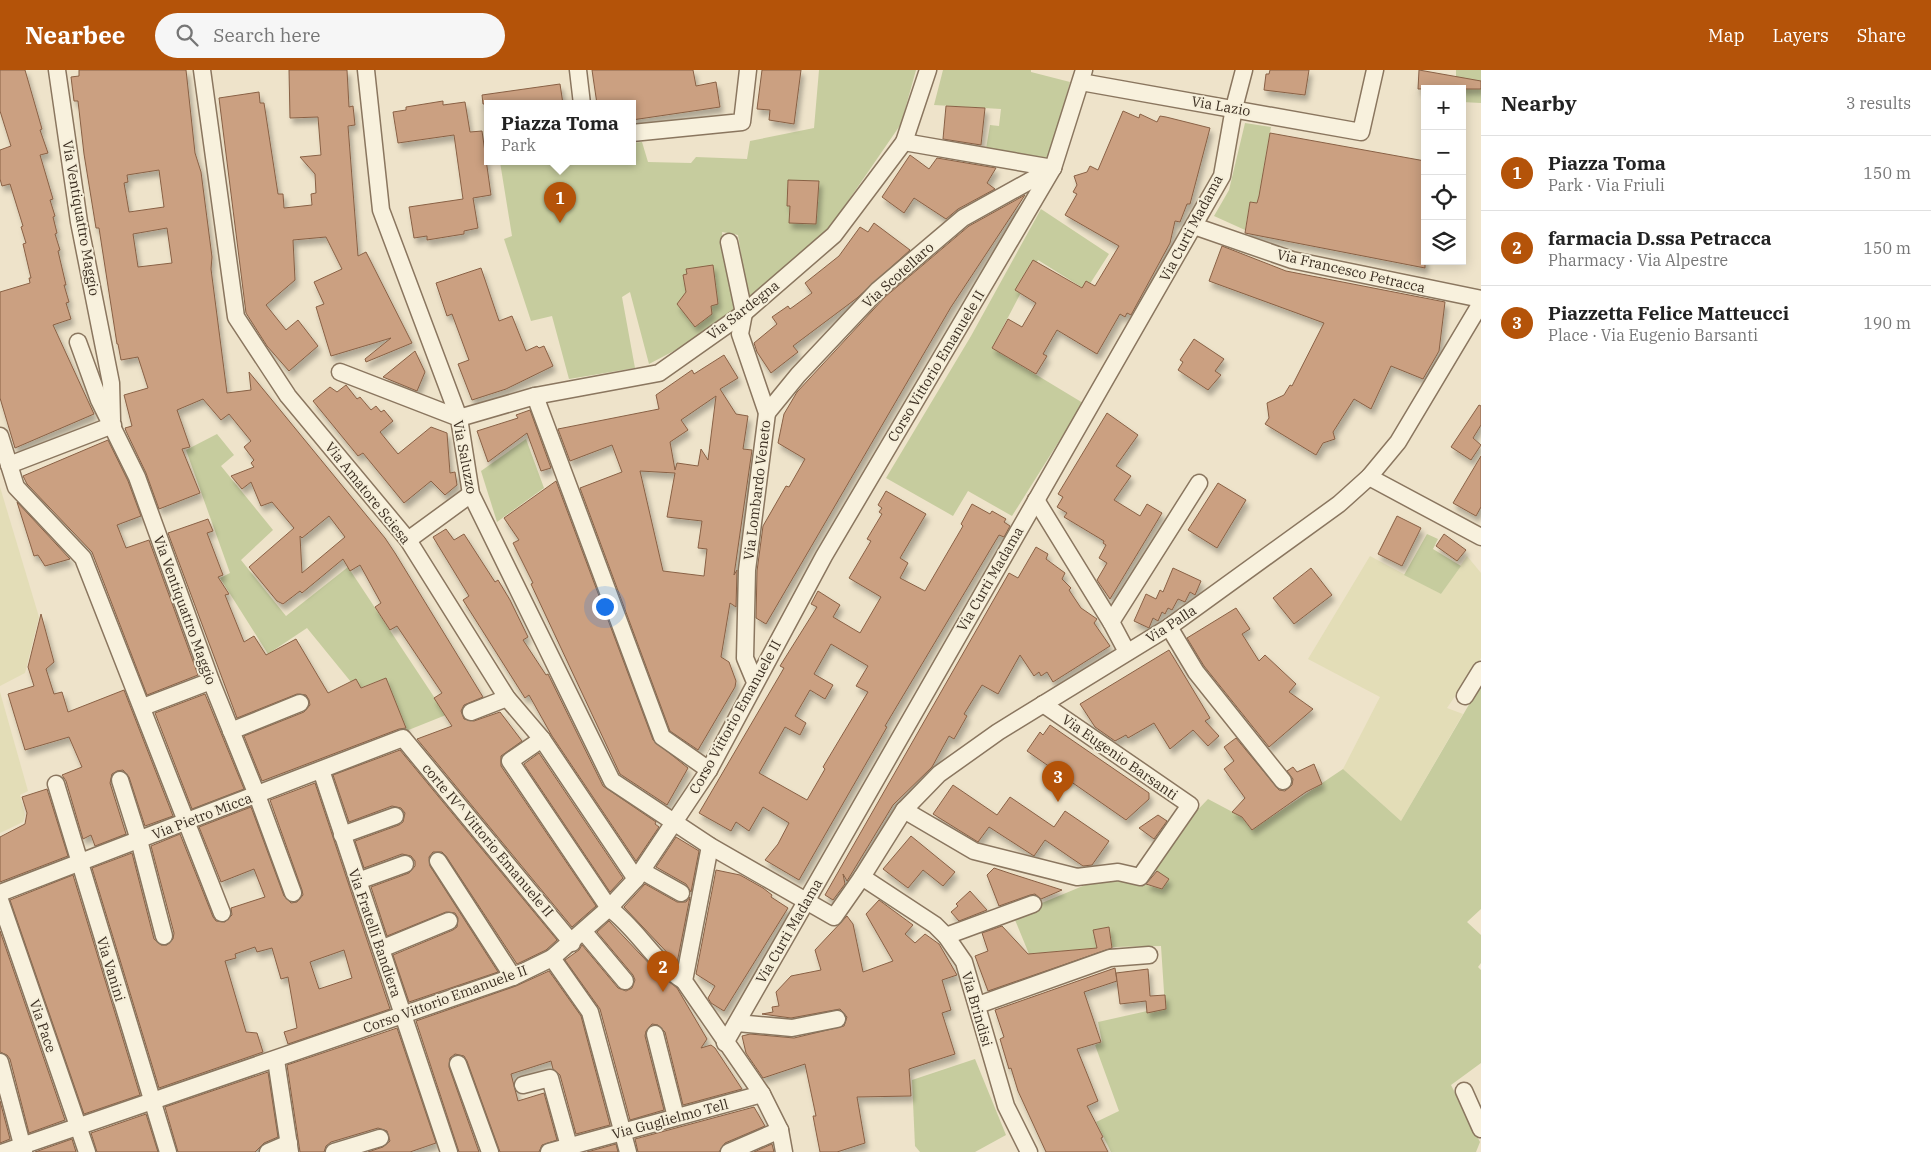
<!DOCTYPE html>
<html lang="en">
<head>
<meta charset="utf-8">
<style>
  body { margin:0; font-family:"IBM Plex Serif",serif; background:#f6f6f6; color:#222 }
  .controls { position:absolute; right:15px; top:15px; display:grid; overflow:hidden; border-radius:0px; box-shadow:0 2px 12px #0003 }
  .controls button { width:45px; height:45px; display:grid; place-items:center; padding:0; border:0; border-bottom:1px solid #e0e0e0; background:#fff; color:#222; font:25px sans-serif }
  .you { position:absolute; left:604px; top:536px; width:18px; height:18px; margin:-12px; border:4px solid #fff; border-radius:50%; background:#1a73e8; box-shadow:0 0 0 8px #1a73e833 }
  .badge { display:grid; place-items:center; width:32px; height:32px; border-radius:50%; background:#b45309; color:#fff; font-size:16px; font-weight:700 }
  .pin { position:absolute; translate:-50% -41px; filter:drop-shadow(0 1px 2px #0008) }
  .pin::after { content:''; position:absolute; top:26px; width:18px; height:15px; background:inherit; clip-path:polygon(0 0,100% 0,50% 100%) }
  .popup { position:absolute; left:484px; top:30px; width:152px; height:65px; box-sizing:border-box; display:grid; place-content:center; border-radius:0px; background:#fff; filter:drop-shadow(0 1px 4px #0005); font-size:16px; white-space:nowrap; color:#767676 }
  .popup b { font-size:19px; color:#222 }
  .popup::after { content:''; position:absolute; left:50%; top:100%; margin-left:-10px; border:10px solid transparent; border-top-color:#fff }
  .list { margin:0; padding:0; list-style:none }
  h2 { display:flex; justify-content:space-between; align-items:center; height:65px; margin:0; padding:0 20px; font-size:21px }
  h2 small { font-size:16px; font-weight:400; color:#767676 }
  .list li { display:grid; grid-template-columns:32px 1fr auto; gap:15px; align-items:center; box-sizing:border-box; height:75px; padding:0 20px; border-top:1px solid #e0e0e0 }
  .list b { display:block; font-size:19px; white-space:nowrap }
  .list p { margin:0; font-size:16px; white-space:nowrap; color:#767676 }
  .list em { font-size:16px; font-style:normal; color:#767676 }
  .icon { flex:none; width:28px; height:28px; fill:none; stroke:currentColor; stroke-width:2; stroke-linecap:round; stroke-linejoin:round }
  .map { position:relative; flex:none; width:1481px; height:1082px; overflow:hidden }
  header { display:flex; align-items:center; gap:30px; box-sizing:border-box; height:70px; padding:0 25px; background:#b45309; color:#fff }
  header strong { font-size:24px }
  nav { display:flex; gap:28px; margin-inline-start:auto; font-size:18px }
  .search { width:350px; height:45px; background:#f6f6f6; display:flex; align-items:center; gap:12px; box-sizing:border-box; padding:0 18px; border-radius:28px; color:#767676; font-size:19px }
  main { display:flex }
  aside { flex:1; background:#fff }
  .map>svg:first-child { display:block }
  .farmland { fill:#e3ddb7 }
  .green { fill:#c6cc9e }
  .building { fill:#cba081; stroke:#896145; fill-rule:evenodd; filter:url(#shadow) }
  .lines { fill:none; stroke-linecap:round; stroke-linejoin:round }
  .street-casing { stroke:#8a765f; stroke-width:19 }
  .street { stroke:#f8f1dd; stroke-width:16 }
  .labels { text-anchor:middle; stroke-width:4; stroke-linejoin:round; paint-order:stroke }
  .street-label { font-size:14px; fill:#3b2e21; stroke:#f5eed9 }
</style>
</head>
<body>
<header>
<strong>Nearbee</strong>
<div class="search"><svg class="icon" aria-label="search" viewBox="0 0 24 24"><circle cx="10" cy="10" r="6"/><path d="M15 15l6 6"/></svg>Search here</div>
<nav><a>Map</a><a>Layers</a><a>Share</a></nav>
</header>
<main>
<div class="map">
<svg width="1481" height="1082" viewBox="0 0 1481 1082">
  <defs>
    <filter id="shadow"><feDropShadow dx="3" dy="5.5" stdDeviation="2.5" flood-color="#0004"/></filter>
  </defs>
  <rect width="100%" height="100%" fill="#eee3ca"/>
  <g class="farmland">
    <polygon points="0,417 39,547 25,603 0,616"/>
    <polygon points="1370,486 1441,524 1467,486 1481,503 1481,588 1447,638 1463,644 1401,751 1343,699 1380,627 1308,589"/>
    <polygon points="0,622 28,721 20,725 25,745 23,752 0,763"/>
  </g>
  <g class="green">
    <polygon points="819,0 916,0 901,54 826,163 748,229 738,165 722,162 734,239 689,273 649,294 630,222 622,227 635,298 569,309 552,246 531,251 504,169 512,166 500,92 632,92 633,73 642,72 648,92 691,93 696,87 747,89 750,71 814,58"/>
    <polygon points="943,0 1031,0 1031,2 1070,12 1049,88 986,79 990,55 999,56 1001,39 934,35"/>
    <polygon points="1456,0 1481,0 1481,33 1462,32 1462,19 1456,19"/>
    <polygon points="1245,53 1271,57 1263,102 1369,147 1259,126 1257,133 1250,132 1245,160 1214,146 1229,120"/>
    <polygon points="1041,139 1109,184 1086,220 1038,190 992,278 1083,333 1012,446 968,421 953,446 886,408 971,266"/>
    <polygon points="217,364 234,385 221,396 273,460 241,490 286,546 348,497 446,645 406,661 386,608 360,618 351,612 307,558 268,584 220,508 230,503 186,380"/>
    <polygon points="526,369 544,418 497,452 481,401"/>
    <polygon points="1427,464 1438,469 1433,479 1461,496 1441,524 1404,505"/>
    <polygon points="1481,614 1481,839 1467,852 1481,865 1481,893 1478,897 1481,900 1481,993 1451,1015 1480,1072 1476,1082 1111,1082 1096,1052 1119,1041 1095,975 1102,972 1098,952 1165,937 1161,876 1112,877 1109,857 1093,860 1097,878 1029,884 1013,845 1102,808 1129,810 1162,819 1168,809 1155,800 1190,748 1208,729 1242,747 1252,760 1343,699 1401,751"/>
    <polygon points="975,989 1006,1065 975,1082 920,1082 915,1076 912,1010"/>
  </g>
  <g class="building">
    <polygon points="0,0 25,0 42,59 40,60 48,83 40,85 53,129 50,130 55,146 53,147 57,163 55,164 60,180 58,181 66,215 64,215 69,232 66,233 71,249 53,255 94,344 15,378 0,328 0,222 30,213 29,208 31,208 23,174 26,173 21,157 23,156 10,114 2,116 0,109 0,80 11,76 0,41"/>
    <path d="M79 0H186L195 83 201 102 212 187 211 199 227 323 251 320 249 302 385 468 395 483 483 627 464 635 461 641 464 649 474 651 500 642 522 671 501 686V696L596 836 572 857 417 669 452 656 434 628 442 623 397 556 390 560 375 537 381 533 360 495 350 501 343 489 302 523 300 521 283 534 277 531 249 497 294 458 272 432 261 436 251 412 242 419 231 406 254 397 251 393 254 390 244 377 251 371 229 344 221 350 203 329 177 340 190 377 182 379 200 423 159 439 146 403 126 361 125 358 132 356 124 325 148 318 138 287 121 290 118 274H117L99 158H96L84 84 78 31H74L71 7 79 6ZM159 100 164 137 129 142 124 113 128 112 127 105ZM167 158 172 193 138 197 133 164ZM329 446 345 467 302 503 300 466 302 468Z"/>
    <polygon points="289,0 347,0 349,37 353,36 355,55 348,56 358,186 366,182 412,273 366,292 365,289 391,268 331,286 316,237 324,234 314,212 342,199 326,167 293,170 295,210 266,235 286,260 298,250 318,276 289,301 267,276 246,243 219,28 259,22 260,33 264,33 278,124 283,124 284,138 312,135 311,124 316,123 315,104 300,87 321,85 318,47 290,48"/>
    <polygon points="592,0 693,0 696,16 716,12 720,37 632,50 632,34 597,34"/>
    <polygon points="762,0 801,0 794,54 769,50 770,40 757,39"/>
    <polygon points="1270,0 1309,0 1305,25 1264,20 1266,4 1269,4"/>
    <polygon points="1419,0 1481,11 1481,19 1418,19"/>
    <polygon points="560,14 563,34 483,34 482,25"/>
    <polygon points="443,31 443,35 465,32 470,62 482,61 491,125 473,128 478,158 464,161 464,164 427,170 427,166 414,168 409,137 463,129 454,65 398,73 393,42 406,40 406,37"/>
    <polygon points="946,36 985,38 981,75 943,69"/>
    <polygon points="1123,41 1139,48 1140,44 1157,52 1160,46 1166,47 1210,58 1190,134 1187,134 1180,152 1175,151 1170,173 1131,245 1127,243 1125,247 1120,244 1097,284 1057,260 1043,284 1047,286 1036,304 992,278 1008,249 1022,257 1036,233 1015,220 1033,190 1082,218 1086,211 1095,216 1119,176 1065,145 1077,124 1073,122 1077,115 1074,106 1087,102 1090,96 1098,100"/>
    <polygon points="1270,63 1425,91 1425,198 1245,163 1250,132 1257,133 1259,126"/>
    <polygon points="910,85 929,99 937,88 996,98 987,113 995,119 958,139 946,149 914,128 904,143 882,127"/>
    <polygon points="788,110 819,111 816,154 789,153 790,136 787,136"/>
    <polygon points="1025,125 951,237 766,554 756,548 757,501 763,456 786,416 789,417 805,389 778,373 784,344 797,322 885,227 969,156"/>
    <polygon points="874,153 910,180 857,228 793,276 798,282 771,303 757,282 754,273 777,254 772,247 788,236 790,239 812,223 805,213 839,186 860,157 868,162"/>
    <polygon points="1222,176 1286,201 1445,232 1439,281 1423,309 1391,296 1371,339 1354,329 1333,362 1335,369 1323,373 1316,385 1265,354 1269,348 1267,333 1284,325 1290,315 1292,316 1324,253 1209,211"/>
    <polygon points="713,195 718,234 711,236 712,244 695,257 677,234 686,222 683,205 687,204 686,199"/>
    <polygon points="481,198 499,251 512,246 526,281 537,276 539,278 544,276 553,296 506,319 472,330 458,294 469,290 452,244 447,246 436,213"/>
    <polygon points="1194,269 1224,289 1215,301 1221,305 1208,320 1178,300 1183,292 1180,290"/>
    <polygon points="415,281 425,302 417,321 383,307"/>
    <path d="M724 285 738 308 720 319 736 344 748 346 743 379 752 380 734 505 737 500 736 537 730 533 721 587 729 592 736 611 735 617 698 680 670 661 580 418 622 402 612 375 570 391 558 359 659 339 656 325 692 300 694 304ZM716 326 708 390 701 379 698 396 677 393 675 400 670 372 688 360 681 350ZM640 401 675 403 667 447 702 451 698 478 707 479 704 506 663 501Z"/>
    <polygon points="346,315 357,329 360,327 371,340 376,336 381,342 384,340 393,351 380,362 398,384 431,357 447,363 450,403 455,402 457,415 445,425 431,411 404,433 363,383 358,386 313,331 330,317 337,322"/>
    <polygon points="1479,335 1481,336 1481,355 1473,368 1481,375 1471,390 1451,377"/>
    <polygon points="530,340 551,398 541,401 527,363 488,392 477,361 518,348 516,345"/>
    <polygon points="1107,343 1138,365 1116,396 1131,406 1114,430 1140,446 1147,434 1162,443 1110,529 1097,510 1107,493 1099,488 1106,475 1103,473 1104,471 1064,447 1067,443 1057,437 1063,427 1058,424"/>
    <polygon points="108,370 128,411 141,446 117,455 126,478 149,470 198,605 147,625 92,482 27,414 23,406"/>
    <polygon points="1481,386 1481,437 1476,446 1453,433"/>
    <polygon points="556,411 653,670 688,698 667,735 620,704 531,514 533,513 513,473 519,470 504,448"/>
    <polygon points="1218,413 1246,430 1217,478 1188,460"/>
    <path d="M886 421 926 444 900 488 908 493 900 508 925 521 963 456 961 454 972 434 990 444 992 441 1006 449 1004 452 1010 456 1004 467 999 465 885 656 887 657 799 810 765 790 778 774 789 753 763 737 749 761 736 752 731 761 699 743 784 598 780 596 817 537 811 534 818 521 840 535 833 547 860 563 881 527 849 508 871 471 867 469 882 444 879 442 882 438 878 435ZM831 574 868 596 856 616 868 622 823 697 825 699 807 730 759 703 785 657 800 665 806 653 795 646 810 620 825 629 833 615 814 604Z"/>
    <polygon points="17,432 70,489 45,496 38,485 34,486"/>
    <polygon points="1397,446 1421,458 1402,496 1378,484"/>
    <polygon points="208,449 213,461 207,463 223,505 218,507 229,524 225,525 244,572 254,566 266,585 296,569 328,623 356,609 361,618 386,608 406,658 399,659 262,711 244,666 304,642 310,635 309,630 306,625 297,624 237,648 168,463"/>
    <polygon points="446,459 454,470 464,464 495,512 498,510 510,530 528,567 523,570 546,605 548,604 603,716 656,752 655,754 659,757 636,791 552,666 529,625 525,628 463,530 469,526 433,467"/>
    <polygon points="1444,464 1466,480 1457,491 1436,476"/>
    <polygon points="1036,477 1048,484 1046,489 1065,503 1062,509 1071,518 1069,520 1081,538 1097,549 1094,553 1110,576 1053,612 1047,602 1041,606 1039,602 1034,606 1020,585 998,624 982,615 964,644 967,646 954,669 949,666 932,697 893,735 847,811 843,804 845,814 833,830 825,825 1009,503 1018,508"/>
    <polygon points="1173,498 1201,511 1195,525 1190,522 1185,532 1178,529 1172,540 1168,538 1165,544 1162,542 1158,551 1153,548 1149,558 1134,551 1146,524 1156,529 1160,520 1163,522"/>
    <polygon points="1311,498 1332,525 1294,554 1273,528"/>
    <polygon points="1236,538 1250,559 1242,564 1259,591 1265,585 1296,614 1289,622 1313,639 1269,677 1204,596 1187,568"/>
    <polygon points="41,544 54,592 46,599 54,624 62,622 68,642 124,620 173,746 145,756 129,707 123,700 117,701 112,704 110,713 126,764 95,776 91,765 83,769 66,711 62,705 82,697 69,667 25,680 8,624 34,616 28,597"/>
    <polygon points="1169,580 1210,648 1205,651 1219,666 1208,676 1193,660 1170,679 1154,653 1128,668 1126,665 1115,671 1095,657 1080,634"/>
    <polygon points="205,624 244,719 192,739 155,643"/>
    <polygon points="1050,655 1149,723 1149,729 1126,750 1027,681 1040,662 1043,665"/>
    <polygon points="1236,668 1279,720 1285,721 1292,715 1293,709 1287,701 1293,697 1297,702 1314,694 1322,714 1306,722 1252,760 1242,747 1232,742 1245,728 1224,699 1234,691 1224,677"/>
    <polygon points="400,680 557,870 546,880 517,894 446,786 442,782 433,782 429,787 430,796 498,902 409,932 393,885 453,860 457,857 458,848 455,843 446,842 387,866 371,817 409,803 415,796 415,791 411,786 402,784 364,798 355,771 399,755 403,752 405,743 401,738 392,736 349,752 333,705"/>
    <polygon points="539,683 623,808 610,822 524,694"/>
    <path d="M315 713 390 939 288 974 284 962 297 958 288 907 281 909 272 878 257 882 255 877 235 884 236 888 225 891 246 962 257 963 263 982 159 1018 92 798 132 783 154 869 161 875H167L173 869 174 863 151 776 180 764 213 847 216 851 225 852 232 845 231 838 265 827 254 799 221 812 199 757 251 737 284 826 291 833 297 832 303 825 302 820 270 730ZM344 880 352 908 319 919 310 892Z"/>
    <polygon points="953,715 997,745 1010,727 1054,757 1065,741 1109,771 1092,795 1083,796 1045,770 1034,786 989,757 978,772 933,744"/>
    <polygon points="47,719 68,786 0,812 0,767 25,754 27,743 22,727"/>
    <polygon points="1158,745 1167,751 1154,769 1139,758"/>
    <polygon points="911,766 955,802 943,816 923,800 908,818 883,799"/>
    <polygon points="676,767 699,781 691,822 686,814 656,797"/>
    <polygon points="994,798 1012,804 1062,820 1041,829 1035,824 1030,825 999,836 987,805"/>
    <polygon points="716,800 740,805 763,818 772,825 771,827 788,838 724,941 711,933 708,928 715,916 696,904"/>
    <polygon points="1157,801 1169,809 1162,819 1146,814"/>
    <polygon points="73,805 140,1025 84,1044 10,830"/>
    <polygon points="645,814 677,832 686,832 690,827 677,893 624,837"/>
    <polygon points="970,821 987,840 959,851 951,842 958,836 956,834"/>
    <polygon points="879,830 913,855 905,864 915,873 925,864 939,874 957,905 942,910 951,940 942,943 955,984 909,999 911,1026 857,1027 865,1073 837,1082 820,1082 813,1046 816,1046 805,994 763,1008 746,983 742,966 750,964 794,968 844,956 847,947 840,939 791,948 762,944 773,942 772,937 779,936 776,922 791,906 821,900 815,880 847,846 853,854 863,902 893,891 866,844"/>
    <polygon points="609,851 657,902 677,918 707,969 701,978 711,975 715,978 742,1019 683,1035 665,962 658,955 652,954 646,961 645,966 664,1040 630,1050 600,939 565,890 579,880 582,875 618,918 626,921 632,918 635,910 633,905 597,862"/>
    <polygon points="1002,856 1028,884 1097,878 1093,860 1109,857 1112,878 988,921 975,886 988,881 982,863"/>
    <polygon points="0,861 65,1050 29,1063 10,989 7,985 0,982"/>
    <polygon points="1115,898 1117,911 1084,922 1101,972 1077,979 1098,1031 1087,1036 1103,1067 1101,1068 1108,1082 1046,1082 1018,1021 1011,998 1009,999 1000,969 1004,967 995,940"/>
    <polygon points="1148,899 1150,926 1165,925 1166,939 1147,943 1146,931 1120,934 1116,903"/>
    <polygon points="549,901 581,946 610,1055 576,1064 560,1005 553,999 551,991 511,1004 518,1031 544,1023 557,1070 542,1075 539,1082 500,1082 467,991 464,986 455,984 450,988 449,997 479,1082 459,1082 416,951 516,916"/>
    <polygon points="397,958 436,1073 410,1082 368,1082 383,1077 390,1071 387,1061 378,1058 331,1072 326,1076 324,1082 300,1082 287,995"/>
    <polygon points="268,1002 278,1067 264,1073 255,1082 178,1082 165,1037"/>
    <polygon points="0,1031 10,1069 0,1073"/>
    <polygon points="754,1037 765,1056 725,1073 719,1082 638,1082 635,1069"/>
    <polygon points="146,1044 158,1082 97,1082 91,1063"/>
    <polygon points="72,1069 76,1082 35,1082"/>
    <polygon points="616,1074 618,1082 587,1082"/>
    <polygon points="772,1074 774,1082 754,1082"/>
  </g>
  <g class="lines">
    <g class="street-casing">
      <g id="street">
        <polyline points="57,0 79,152 111,313 112,350"/>
        <polyline points="202,0 236,247 288,326 408,470 507,628 542,669 636,809"/>
        <polyline points="366,0 381,140 459,348 471,424 612,711 710,776 834,847 862,807 904,740 939,704 998,662 1169,557 1339,434 1369,407 1398,372 1481,233"/>
        <polyline points="578,0 582,34"/>
        <polyline points="1081,12 1361,62 1375,0"/>
        <polyline points="632,63 742,52 748,0"/>
        <polyline points="904,72 1053,98"/>
        <polyline points="1194,156 1292,190 1481,229"/>
        <polyline points="729,172 744,243 740,264 767,343 747,500 745,588 755,612"/>
        <polyline points="78,272 99,330 137,407 211,611 257,725 293,823"/>
        <polyline points="340,302 459,348"/>
        <polyline points="535,326 662,667 709,700"/>
        <polyline points="767,343 798,305 878,220 963,148 1053,98"/>
        <polyline points="459,348 535,326 659,303 744,243 834,165 904,72 928,0"/>
        <polyline points="0,366 16,417 83,488 222,843"/>
        <polyline points="9,395 113,355"/>
        <polyline points="1369,407 1481,467"/>
        <polyline points="1036,430 1111,552 1127,582"/>
        <polyline points="408,470 471,424"/>
        <polyline points="1111,552 1199,413"/>
        <polyline points="1169,557 1196,602 1283,711"/>
        <polyline points="1465,626 1481,600"/>
        <polyline points="143,637 211,611"/>
        <polyline points="471,642 507,628"/>
        <polyline points="231,661 300,633"/>
        <path d="M542 669 510 691 609 838C638 859 654 893 684 911"/>
        <polyline points="321,700 449,1082"/>
        <polyline points="120,710 139,770 164,866"/>
        <polyline points="56,714 168,1082"/>
        <polyline points="904,740 974,781 1077,807 1118,802 1140,807 1190,735 1043,634"/>
        <polyline points="342,765 395,746"/>
        <polyline points="710,776 684,911 762,1024 780,1060 784,1082"/>
        <polyline points="438,791 513,907"/>
        <polyline points="642,801 681,823"/>
        <polyline points="862,807 935,855 946,866 964,892 1006,1036 1029,1082"/>
        <polyline points="358,811 405,794"/>
        <polyline points="0,823 403,668 572,873"/>
        <polyline points="0,830 87,1082"/>
        <polyline points="584,862 625,911"/>
        <polyline points="946,866 1033,834"/>
        <polyline points="381,879 449,851"/>
        <polyline points="552,888 590,942 628,1082"/>
        <polyline points="978,935 1110,888 1149,885"/>
        <polyline points="737,953 792,958 837,949"/>
        <polyline points="655,964 676,1047"/>
        <polyline points="725,973 1222,106 1234,38 1244,0"/>
        <polyline points="276,990 290,1082"/>
        <polyline points="0,992 24,1082"/>
        <polyline points="458,994 490,1082"/>
        <polyline points="523,1015 550,1008 569,1076"/>
        <polyline points="1464,1021 1481,1059"/>
        <polyline points="4,1082 513,907 552,888 609,838 636,809 709,700 824,486 1053,98 1084,0"/>
        <polyline points="268,1082 289,1073"/>
        <polyline points="334,1082 380,1068"/>
        <polyline points="549,1082 762,1024"/>
        <polyline points="729,1082 780,1060"/>
      </g>
    </g>
    <use href="#street" class="street"/>
  </g>
  <g class="labels">
    <g class="street-label">
      <text transform="translate(1221 36) rotate(10)" y="5">Via Lazio</text>
      <text transform="translate(81 148) rotate(80)" y="5">Via Ventiquattro Maggio</text>
      <text transform="translate(1191 158) rotate(-62)" y="5">Via Curti Madama</text>
      <text transform="translate(1351 201) rotate(13)" y="5">Via Francesco Petracca</text>
      <text transform="translate(898 205) rotate(-42)" y="5">Via Scotellaro</text>
      <text transform="translate(743 240) rotate(-38)" y="5">Via Sardegna</text>
      <text transform="translate(936 296) rotate(-59)" y="5">Corso Vittorio Emanuele II</text>
      <text transform="translate(465 387) rotate(79)" y="5">Via Saluzzo</text>
      <text transform="translate(757 420) rotate(-83)" y="5">Via Lombardo Veneto</text>
      <text transform="translate(368 423) rotate(51)" y="5">Via Amatore Sciesa</text>
      <text transform="translate(990 509) rotate(-60)" y="5">Via Curti Madama</text>
      <text transform="translate(185 540) rotate(70)" y="5">Via Ventiquattro Maggio</text>
      <text transform="translate(1171 554) rotate(-33)" y="5">Via Palla</text>
      <text transform="translate(735 647) rotate(-61)" y="5">Corso Vittorio Emanuele II</text>
      <text transform="translate(1120 687) rotate(35)" y="5">Via Eugenio Barsanti</text>
      <text transform="translate(202 746) rotate(-21)" y="5">Via Pietro Micca</text>
      <text transform="translate(488 770) rotate(50)" y="5">corte IV^ Vittorio Emanuele II</text>
      <text transform="translate(789 861) rotate(-60)" y="5">Via Curti Madama</text>
      <text transform="translate(375 863) rotate(71)" y="5">Via Fratelli Bandiera</text>
      <text transform="translate(111 899) rotate(73)" y="5">Via Vanini</text>
      <text transform="translate(445 929) rotate(-20)" y="5">Corso Vittorio Emanuele II</text>
      <text transform="translate(977 939) rotate(74)" y="5">Via Brindisi</text>
      <text transform="translate(43 956) rotate(71)" y="5">Via Pace</text>
      <text transform="translate(670 1049) rotate(-15)" y="5">Via Guglielmo Tell</text>
    </g>
  </g>
</svg>
<div class="controls">
<button>+</button>
<button>−</button>
<button><svg class="icon" aria-label="locate" viewBox="0 0 24 24"><circle cx="12" cy="12" r="6"/><path d="M12 2v4M12 18v4M2 12h4M18 12h4"/></svg></button>
<button><svg class="icon" aria-label="layers" viewBox="0 0 24 24"><path d="M12 4l9 5-9 5-9-5zM3 14l9 5 9-5"/></svg></button>
</div>
<div class="you"></div>
<div class="pin badge" style="left:560px;top:153px">1</div>
<div class="popup"><b>Piazza Toma</b>Park</div>
<div class="pin badge" style="left:663px;top:922px">2</div>
<div class="pin badge" style="left:1058px;top:732px">3</div>
</div>
<aside>
<h2>Nearby<small>3 results</small></h2>
<ul class="list">
<li><span class="badge">1</span><div><b>Piazza Toma</b><p>Park · Via Friuli</p></div><em>150 m</em></li>
<li><span class="badge">2</span><div><b>farmacia D.ssa Petracca</b><p>Pharmacy · Via Alpestre</p></div><em>150 m</em></li>
<li><span class="badge">3</span><div><b>Piazzetta Felice Matteucci</b><p>Place · Via Eugenio Barsanti</p></div><em>190 m</em></li>
</ul>
</aside>
</main>
</body>
</html>
